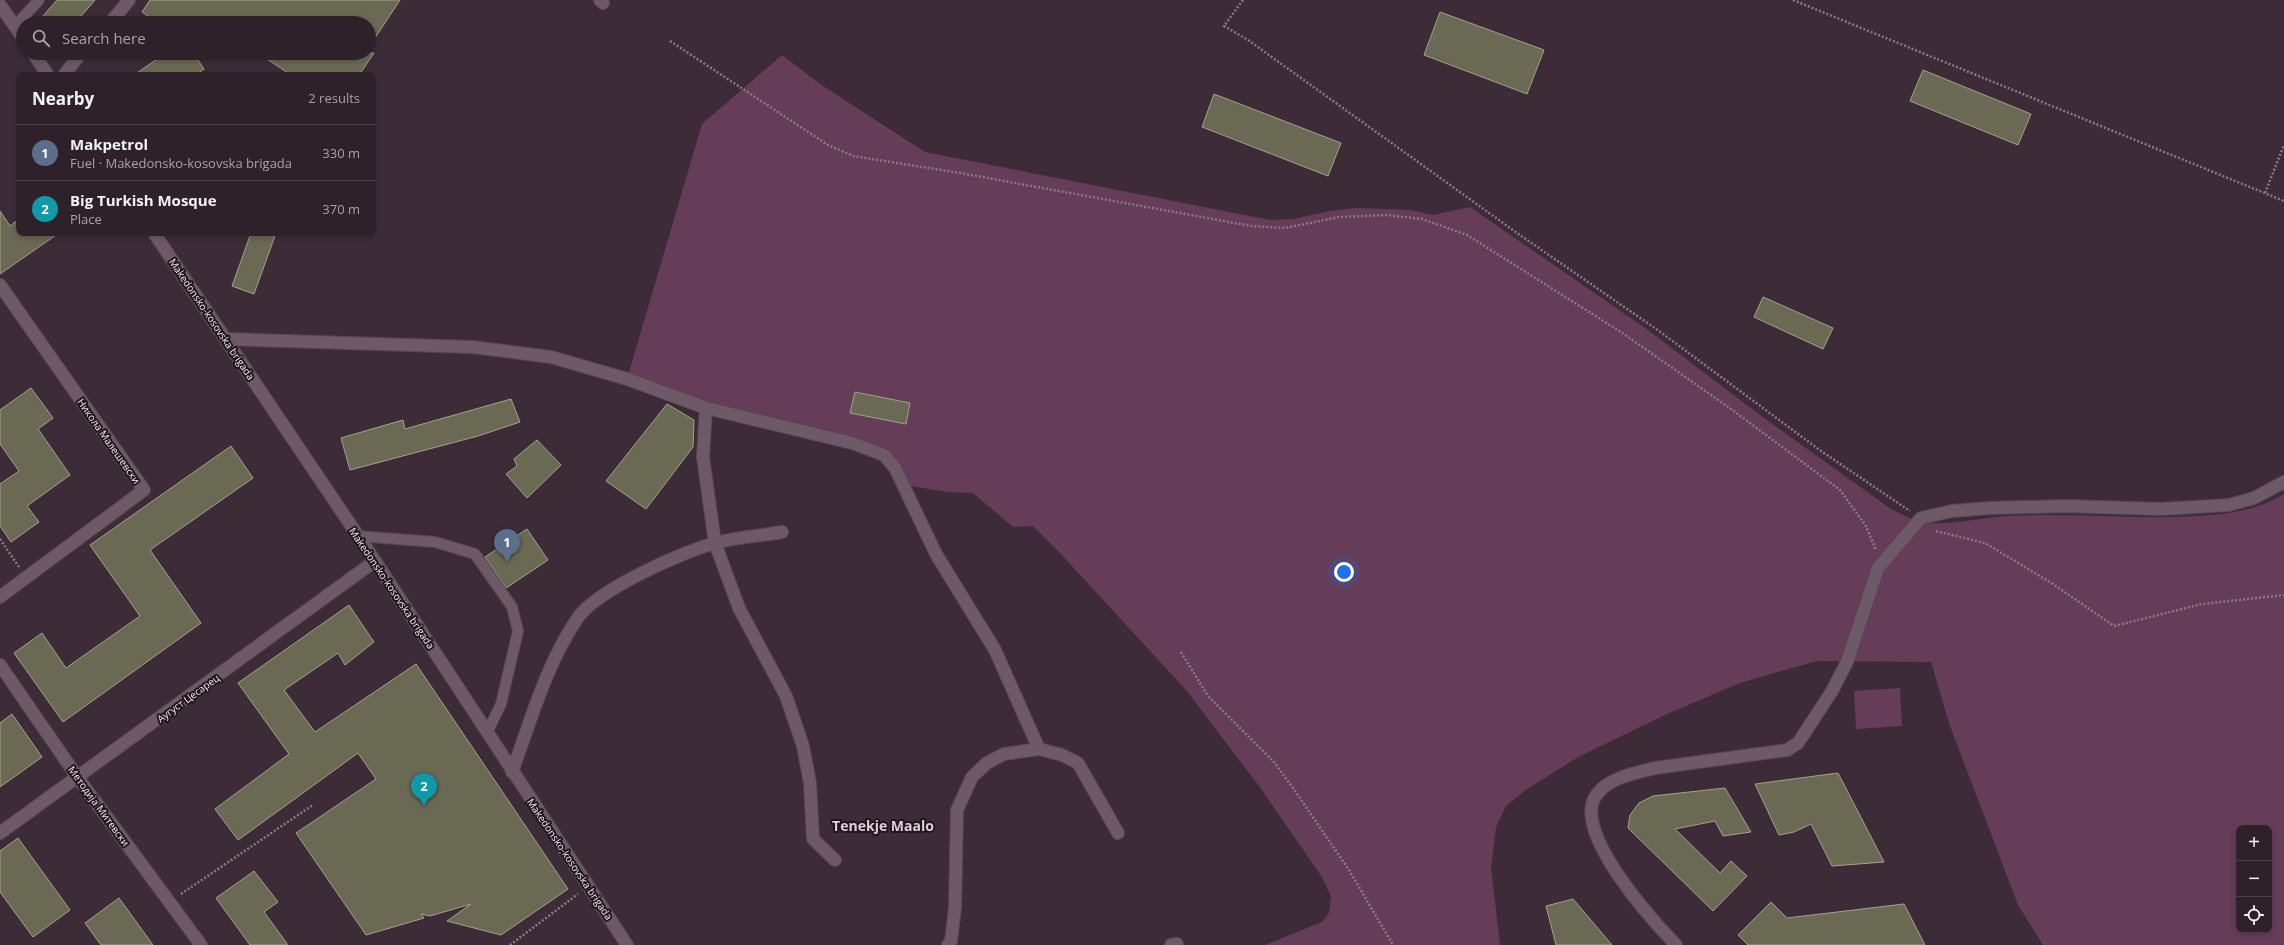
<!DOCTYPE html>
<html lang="en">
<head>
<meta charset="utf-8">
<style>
  body { margin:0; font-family:"Open Sans",sans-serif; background:#362931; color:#f1f3f6 }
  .controls { position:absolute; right:12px; bottom:12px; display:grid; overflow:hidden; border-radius:8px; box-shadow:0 2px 6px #0003 }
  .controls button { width:36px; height:36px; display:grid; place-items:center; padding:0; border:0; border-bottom:1px solid #493e46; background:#2e2129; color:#f1f3f6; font:20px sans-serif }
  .you { position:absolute; left:1344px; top:572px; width:14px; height:14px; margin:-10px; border:3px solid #fff; border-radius:50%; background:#1a73e8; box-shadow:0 0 0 6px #1a73e833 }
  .badge { display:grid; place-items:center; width:26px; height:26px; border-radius:50%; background:#db2777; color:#fff; font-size:13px; font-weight:700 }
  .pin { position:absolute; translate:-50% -33px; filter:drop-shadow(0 1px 2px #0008) }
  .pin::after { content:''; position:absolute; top:21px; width:14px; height:12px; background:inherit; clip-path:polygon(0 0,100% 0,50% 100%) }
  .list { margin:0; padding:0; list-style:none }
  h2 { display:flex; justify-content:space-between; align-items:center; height:52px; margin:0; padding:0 16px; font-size:17px }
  h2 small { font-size:13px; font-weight:400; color:#a7a3a8 }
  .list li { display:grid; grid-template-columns:26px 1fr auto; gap:12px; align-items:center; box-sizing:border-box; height:56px; padding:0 16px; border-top:1px solid #493e46 }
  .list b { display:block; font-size:15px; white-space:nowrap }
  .list p { margin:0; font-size:13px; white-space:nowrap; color:#a7a3a8 }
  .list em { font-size:13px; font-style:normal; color:#a7a3a8 }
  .icon { flex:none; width:22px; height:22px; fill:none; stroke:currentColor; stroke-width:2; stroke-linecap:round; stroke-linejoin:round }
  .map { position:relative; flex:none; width:2284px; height:945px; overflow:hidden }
  .search { position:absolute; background:#2e2129; box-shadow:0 2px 6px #0003; left:16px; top:16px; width:360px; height:44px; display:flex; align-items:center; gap:10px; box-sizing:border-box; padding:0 14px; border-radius:22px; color:#a7a3a8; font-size:15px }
  .panel { position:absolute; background:#2e2129; box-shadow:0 2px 6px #0003; left:16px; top:72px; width:360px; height:164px; border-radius:8px }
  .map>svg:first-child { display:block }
  .green { fill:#653d58; fill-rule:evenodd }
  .building { fill:#696954; stroke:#a3a38d }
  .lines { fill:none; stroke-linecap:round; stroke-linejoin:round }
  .lane-casing { stroke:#574852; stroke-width:12 }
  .street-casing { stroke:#574852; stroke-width:14 }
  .secondary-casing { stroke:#574852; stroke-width:14 }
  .path { stroke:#897a84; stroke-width:2.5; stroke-dasharray:2 2; stroke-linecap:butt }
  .lane { stroke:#6e5a66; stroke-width:10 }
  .street { stroke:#6e5a66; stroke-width:12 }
  .secondary { stroke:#6e5a66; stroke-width:12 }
  .labels { text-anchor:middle; stroke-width:4; stroke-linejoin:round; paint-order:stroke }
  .street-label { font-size:10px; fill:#f7ecf3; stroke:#1f171c }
  .district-label { font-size:14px; font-weight:bold; fill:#e2cbd9; stroke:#1f171c }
</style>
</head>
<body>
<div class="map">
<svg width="2284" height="945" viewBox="0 0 2284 945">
  <rect width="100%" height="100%" fill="#3d2c37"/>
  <g class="green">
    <path d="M782 55 823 86 925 152 1270 220 1293 219 1330 211 1356 208 1410 210 1433 215 1470 207 1648 330 1764 418 1891 509C1903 515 1914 521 1928 523 1952 525 1984 517 2009 516 2063 513 2116 518 2170 517 2209 516 2250 515 2284 494V945H2043L2018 905 1950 726 1931 662 1816 661 1740 683 1667 714 1580 756 1527 789 1506 806 1496 827 1491 868 1500 945H1265L1322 922 1329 913 1331 896 1322 877 1259 786 1186 690 1060 553 1033 526 1013 527 973 493 948 492 904 485 891 461 800 430 627 379 702 124ZM2239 828H2269V930H2239Z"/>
    <polygon points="1900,688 1902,726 1856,729 1854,691"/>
  </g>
  <g class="building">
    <polygon points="57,0 95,0 75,23 37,23"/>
    <polygon points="150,0 400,0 369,47 369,23 158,23 142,12"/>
    <polygon points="1440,12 1544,50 1527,94 1424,55"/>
    <polygon points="166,53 193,53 204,69 196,75 134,75"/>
    <polygon points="258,53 374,53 359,75 291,75"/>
    <polygon points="1923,70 2031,114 2018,145 1910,101"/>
    <polygon points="1214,94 1341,143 1328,176 1202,127"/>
    <polygon points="0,211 10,226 19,219 19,233 59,233 0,274"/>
    <polygon points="251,233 276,233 254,294 232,286"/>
    <polygon points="1763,297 1833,328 1823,349 1754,317"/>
    <polygon points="31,388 53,418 38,429 70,475 27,506 39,522 11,542 0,526 0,484 19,471 0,444 0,410"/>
    <polygon points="855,392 910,403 906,424 850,413"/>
    <polygon points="511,399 520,422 478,436 350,470 341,438 403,420 405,429"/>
    <polygon points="667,404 694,420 693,447 646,509 606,481"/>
    <polygon points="537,440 561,465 527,498 506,474 517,466 514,459"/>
    <polygon points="231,446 253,478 150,550 201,623 63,722 14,653 42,633 66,668 140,616 90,545"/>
    <polygon points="527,529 548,560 506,588 485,557"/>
    <polygon points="349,605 374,642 345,665 338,653 284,690 315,732 416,664 568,889 501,935 447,921 471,904 430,916 421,914 424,918 366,935 296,833 376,779 358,753 238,840 215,809 289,754 238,683"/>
    <polygon points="12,714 42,757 0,787 0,723"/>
    <polygon points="1838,773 1884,862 1832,866 1811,824 1794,832 1779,835 1755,784"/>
    <polygon points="1725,788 1751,832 1723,836 1715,821 1675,829 1720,873 1731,861 1747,876 1713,911 1628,828 1630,815 1639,803 1653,796"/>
    <polygon points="18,838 70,910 33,937 0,892 0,851"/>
    <polygon points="254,871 278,902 264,912 288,945 250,945 216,898"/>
    <polygon points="119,898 153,945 101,945 85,923"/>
    <polygon points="1573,899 1612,945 1556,945 1546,906"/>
    <polygon points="1771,902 1787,918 1904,904 1925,945 1748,945 1738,935"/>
  </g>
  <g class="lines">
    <g class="lane-casing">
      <g id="lane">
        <polyline points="15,26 39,0"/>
        <polyline points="357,536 435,542 475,554 512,607 518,631 501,704 487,733"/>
      </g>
    </g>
    <g class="street-casing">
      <g id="street">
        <polyline points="600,0 603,3"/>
        <polyline points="110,23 129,0"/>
        <polyline points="64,75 81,53"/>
        <polyline points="0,285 144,490 0,597"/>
        <polyline points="227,339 472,347 551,357 627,379 706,408 852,443 884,455 895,468 936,554 995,650 1039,749"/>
        <polyline points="706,408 703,457 715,543 739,608 786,696 803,746 810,783 813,839 835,860"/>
        <polyline points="0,665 78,778 201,945"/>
        <path d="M512 772C531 720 546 665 577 619 595 591 683 551 716 543 737 537 760 536 782 532"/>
        <polyline points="0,833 375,561"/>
        <polyline points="948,945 951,941 955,908 957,810 972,777 987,763 1004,754 1039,749 1062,755 1078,763 1118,833"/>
        <polyline points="1171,945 1177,944"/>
        <path d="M1676 945C1652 920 1569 829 1597 794 1610 777 1636 773 1655 768L1787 750 1798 743 1832 691 1847 662 1878 568 1921 518 1952 511 1990 508 2065 506 2161 509 2229 505 2254 498 2284 482"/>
      </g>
    </g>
    <g class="secondary-casing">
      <g id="secondary">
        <polyline points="0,5 23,38"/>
        <polyline points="33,53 48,75"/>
        <polyline points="154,233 375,561 627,945"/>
      </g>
    </g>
    <g class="path">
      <polyline points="1243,0 1224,26 1248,40 1517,233 1659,331 1821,451 1910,511"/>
      <polyline points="1793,0 2284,201"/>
      <polyline points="670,41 828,145 853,156 960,173 1251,226 1285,228 1339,217 1386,215 1422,219 1467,235 1621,332 1731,409 1840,490 1866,526 1876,550"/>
      <polyline points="2265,193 2284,145"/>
      <polyline points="1936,531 1985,543 2053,584 2114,626 2202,604 2284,595"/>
      <polyline points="0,539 19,567"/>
      <polyline points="1181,652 1208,696 1274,762 1293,788 1349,870 1393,945"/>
      <polyline points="181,894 313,805"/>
      <polyline points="510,945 578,894"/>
    </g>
    <use href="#lane" class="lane"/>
    <use href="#street" class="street"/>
    <use href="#secondary" class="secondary"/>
  </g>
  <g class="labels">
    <g class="street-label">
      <text transform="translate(212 319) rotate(56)" y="4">Makedonsko-kosovska brigada</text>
      <text transform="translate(109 441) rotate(55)" y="4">Никола Малешевски</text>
      <text transform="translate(392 588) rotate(56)" y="4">Makedonsko-kosovska brigada</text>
      <text transform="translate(188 698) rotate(-36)" y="4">Аугуст Цесарец</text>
      <text transform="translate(99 806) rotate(54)" y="4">Методија Митевски</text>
      <text transform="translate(570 859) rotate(56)" y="4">Makedonsko-kosovska brigada</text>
    </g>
    <g class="district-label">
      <text x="883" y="831">Tenekje Maalo</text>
    </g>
  </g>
</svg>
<div class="controls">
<button>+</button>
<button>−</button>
<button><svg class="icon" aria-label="locate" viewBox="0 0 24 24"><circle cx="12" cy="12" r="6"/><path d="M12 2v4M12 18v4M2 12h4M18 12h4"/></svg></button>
</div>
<div class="you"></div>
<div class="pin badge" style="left:507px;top:562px;background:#5c6f8a">1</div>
<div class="pin badge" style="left:424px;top:806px;background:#0f9aa8">2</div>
<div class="search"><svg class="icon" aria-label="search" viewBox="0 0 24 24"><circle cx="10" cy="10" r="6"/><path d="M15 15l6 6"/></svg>Search here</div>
<section class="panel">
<h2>Nearby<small>2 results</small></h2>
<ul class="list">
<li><span class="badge" style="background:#5c6f8a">1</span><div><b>Makpetrol</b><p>Fuel · Makedonsko-kosovska brigada</p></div><em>330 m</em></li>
<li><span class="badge" style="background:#0f9aa8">2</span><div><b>Big Turkish Mosque</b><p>Place</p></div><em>370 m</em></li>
</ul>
</section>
</div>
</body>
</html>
